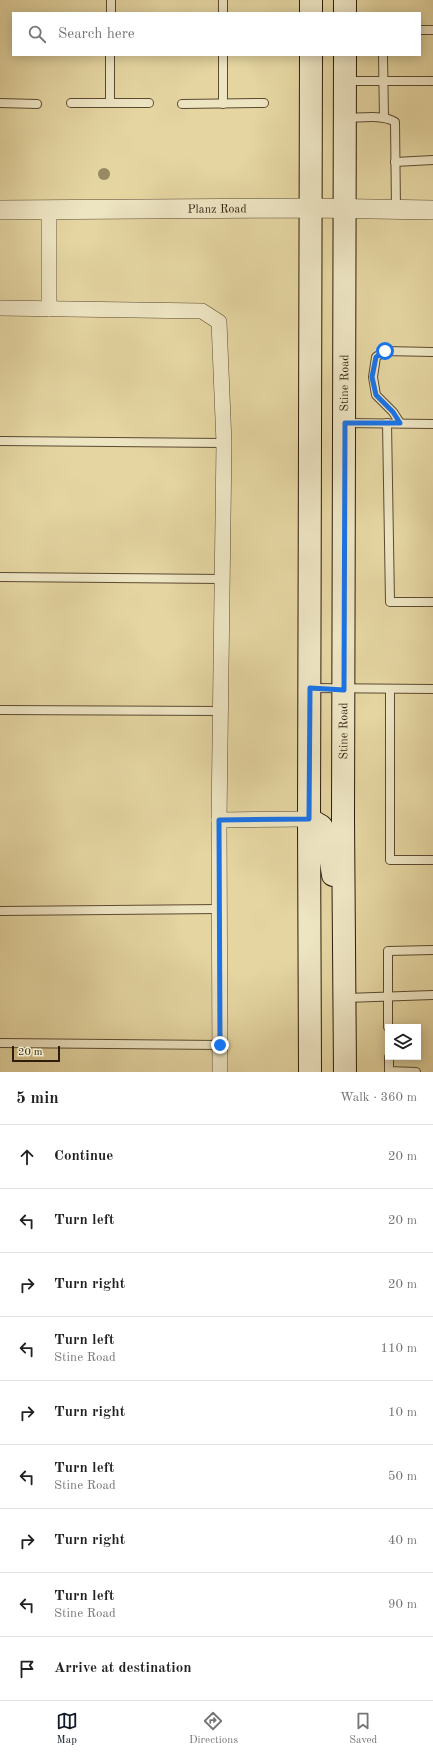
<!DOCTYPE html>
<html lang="en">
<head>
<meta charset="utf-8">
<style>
  body { margin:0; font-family:"Old Standard TT",serif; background:#f6f6f6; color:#222 }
  .controls { position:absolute; right:12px; bottom:12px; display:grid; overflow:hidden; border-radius:0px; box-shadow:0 2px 10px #0003 }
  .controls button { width:36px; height:36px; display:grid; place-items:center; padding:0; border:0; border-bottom:1px solid #e0e0e0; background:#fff; color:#222; font:20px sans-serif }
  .scale { position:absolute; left:12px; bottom:10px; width:48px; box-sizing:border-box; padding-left:4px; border:2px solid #2e1c0c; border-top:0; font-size:11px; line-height:14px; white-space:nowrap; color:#2e1c0c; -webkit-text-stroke:3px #ede4c2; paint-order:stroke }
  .stop { position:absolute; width:12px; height:12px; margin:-9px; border:3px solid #1a73e8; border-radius:50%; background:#fff }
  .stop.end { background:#1a73e8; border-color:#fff; box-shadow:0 1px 4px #0008 }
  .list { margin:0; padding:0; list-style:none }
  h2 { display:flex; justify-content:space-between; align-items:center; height:52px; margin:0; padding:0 16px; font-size:17px }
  h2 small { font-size:13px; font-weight:400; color:#767676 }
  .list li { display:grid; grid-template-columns:26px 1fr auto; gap:12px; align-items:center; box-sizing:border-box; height:64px; padding:0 16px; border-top:1px solid #e0e0e0 }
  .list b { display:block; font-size:15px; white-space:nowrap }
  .list p { margin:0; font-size:13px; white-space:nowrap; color:#767676 }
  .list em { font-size:13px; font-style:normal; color:#767676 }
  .icon { flex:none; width:22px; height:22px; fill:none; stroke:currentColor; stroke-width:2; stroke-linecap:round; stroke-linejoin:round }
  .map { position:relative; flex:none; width:433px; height:1072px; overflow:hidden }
  .search { position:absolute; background:#fff; box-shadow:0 2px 10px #0003; left:12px; right:12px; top:12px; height:44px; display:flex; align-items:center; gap:10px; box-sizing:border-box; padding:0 14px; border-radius:0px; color:#767676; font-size:15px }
  .sheet { height:628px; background:#fff }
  nav { display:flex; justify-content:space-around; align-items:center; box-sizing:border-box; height:56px; border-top:1px solid #e0e0e0; background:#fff; font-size:11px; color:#767676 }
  nav a { display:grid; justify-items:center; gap:2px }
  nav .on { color:#111827 }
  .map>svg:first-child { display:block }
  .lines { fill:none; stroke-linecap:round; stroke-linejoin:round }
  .service-casing { stroke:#5c4a31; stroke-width:10 }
  .minor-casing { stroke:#5c4a31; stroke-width:16 }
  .tertiary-casing { stroke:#5c4a31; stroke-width:20 }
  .secondary-casing { stroke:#2e1c0c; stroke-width:24 }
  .service { stroke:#ede4c2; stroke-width:8 }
  .minor { stroke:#ede4c2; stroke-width:15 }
  .tertiary { stroke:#ede4c2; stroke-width:19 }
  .secondary { stroke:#ede4c2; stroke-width:22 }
  .tree { fill:#978a62 }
  .route { stroke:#1a73e8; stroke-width:5 }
  .labels { text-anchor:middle; stroke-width:3.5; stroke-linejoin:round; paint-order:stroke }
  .street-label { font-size:12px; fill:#2e1c0c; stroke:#ede4c2 }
</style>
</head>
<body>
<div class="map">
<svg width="433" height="1072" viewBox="0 0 433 1072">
  <rect width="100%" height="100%" fill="#e4d5a1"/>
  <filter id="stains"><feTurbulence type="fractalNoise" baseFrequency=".005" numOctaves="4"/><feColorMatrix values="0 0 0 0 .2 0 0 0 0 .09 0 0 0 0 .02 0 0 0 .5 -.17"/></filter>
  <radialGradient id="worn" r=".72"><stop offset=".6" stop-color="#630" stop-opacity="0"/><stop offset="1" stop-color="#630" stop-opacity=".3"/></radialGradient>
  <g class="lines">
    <g class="service-casing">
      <g id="service">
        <polyline points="223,0 223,13"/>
        <polyline points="111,13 111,0"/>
        <polyline points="420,30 433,30"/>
        <polyline points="223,55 223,104"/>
        <polyline points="383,55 384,118"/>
        <polyline points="346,81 433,81"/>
        <polyline points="0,103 37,104"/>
        <polyline points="71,103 149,103"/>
        <polyline points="110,103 110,55"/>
        <polyline points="182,104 264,103"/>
        <path d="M346 118C360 118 383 114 395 122L396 209"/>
        <polyline points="395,162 433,160"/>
        <polyline points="346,423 433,424"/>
        <polyline points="387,423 390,602 433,602"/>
        <polyline points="400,423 393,412 376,395 373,377 376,357 385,351 433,352"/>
        <polyline points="0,441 224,443"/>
        <polyline points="0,577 223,579"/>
        <polyline points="310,688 433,689"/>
        <polyline points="390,689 390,860 433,860"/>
        <polyline points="0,710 221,711"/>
        <polyline points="0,911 220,909"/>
        <polyline points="346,998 433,995"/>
        <polyline points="388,1027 388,951 433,950"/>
        <polyline points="0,1043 220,1045"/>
        <polyline points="389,1057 389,1071 416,1072"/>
      </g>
    </g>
    <g class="minor-casing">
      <g id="minor">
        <polyline points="0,308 202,311 219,322 224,443 219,820 220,1072"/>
        <polyline points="49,309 49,211"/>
        <polyline points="219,820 309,819"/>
      </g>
    </g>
    <g class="tertiary-casing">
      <g id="tertiary">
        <path id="s1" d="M0 210 311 208 433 210"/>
      </g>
    </g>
    <g class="secondary-casing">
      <g id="secondary">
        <polyline points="345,0 345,13"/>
        <polyline points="311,13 311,0"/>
        <polyline points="309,819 321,826 327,836 333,875"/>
        <polyline points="310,1072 309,819 311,55"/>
        <path id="s2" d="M345 1072 343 819 345 55"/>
      </g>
    </g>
    <use href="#service" class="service"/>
    <use href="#minor" class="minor"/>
    <use href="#tertiary" class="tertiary"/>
    <use href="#secondary" class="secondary"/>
  </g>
  <circle class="tree" cx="104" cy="174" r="6"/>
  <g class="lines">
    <polyline class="route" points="220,1045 219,820 309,819 310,688 344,690 345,423 400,423 393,412 376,395 372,377 376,357 385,351"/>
  </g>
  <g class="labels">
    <g class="street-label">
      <text dy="4" stroke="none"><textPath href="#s1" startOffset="217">Planz Road</textPath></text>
      <text dy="4" stroke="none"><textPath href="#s2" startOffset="689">Stine Road</textPath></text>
      <text dy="4" stroke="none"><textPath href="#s2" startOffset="341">Stine Road</textPath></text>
    </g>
  </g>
  <rect width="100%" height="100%" filter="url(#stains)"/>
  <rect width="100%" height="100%" fill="url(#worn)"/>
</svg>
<div class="controls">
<button><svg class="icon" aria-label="layers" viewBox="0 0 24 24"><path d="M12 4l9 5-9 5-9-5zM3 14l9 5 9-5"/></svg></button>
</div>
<div class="scale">20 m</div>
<div class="stop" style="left:385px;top:351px"></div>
<div class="stop end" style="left:220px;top:1045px"></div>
<div class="search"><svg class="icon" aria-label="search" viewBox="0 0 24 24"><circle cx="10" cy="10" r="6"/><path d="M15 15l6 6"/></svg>Search here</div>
</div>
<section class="sheet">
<h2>5 min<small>Walk · 360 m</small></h2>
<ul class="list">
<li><svg class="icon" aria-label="ahead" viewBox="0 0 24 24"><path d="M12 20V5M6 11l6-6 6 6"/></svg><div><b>Continue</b></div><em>20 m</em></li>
<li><svg class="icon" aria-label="left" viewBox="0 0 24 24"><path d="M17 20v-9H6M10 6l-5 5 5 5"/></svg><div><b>Turn left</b></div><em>20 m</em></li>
<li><svg class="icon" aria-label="right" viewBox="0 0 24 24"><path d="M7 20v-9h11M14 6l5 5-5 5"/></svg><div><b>Turn right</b></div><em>20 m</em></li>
<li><svg class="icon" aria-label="left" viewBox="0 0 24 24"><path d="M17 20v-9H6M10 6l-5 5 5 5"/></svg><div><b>Turn left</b><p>Stine Road</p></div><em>110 m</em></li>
<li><svg class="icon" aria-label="right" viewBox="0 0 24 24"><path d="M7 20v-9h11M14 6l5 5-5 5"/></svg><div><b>Turn right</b></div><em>10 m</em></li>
<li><svg class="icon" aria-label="left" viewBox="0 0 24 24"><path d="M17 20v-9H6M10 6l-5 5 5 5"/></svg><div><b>Turn left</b><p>Stine Road</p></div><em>50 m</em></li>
<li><svg class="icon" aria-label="right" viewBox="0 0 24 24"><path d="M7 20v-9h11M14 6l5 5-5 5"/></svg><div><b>Turn right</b></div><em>40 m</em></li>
<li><svg class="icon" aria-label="left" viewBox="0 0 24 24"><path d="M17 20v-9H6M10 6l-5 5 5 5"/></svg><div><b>Turn left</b><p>Stine Road</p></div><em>90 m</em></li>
<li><svg class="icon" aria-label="arrive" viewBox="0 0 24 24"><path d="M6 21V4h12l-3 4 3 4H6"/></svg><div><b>Arrive at destination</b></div></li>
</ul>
</section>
<nav>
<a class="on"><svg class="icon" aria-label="map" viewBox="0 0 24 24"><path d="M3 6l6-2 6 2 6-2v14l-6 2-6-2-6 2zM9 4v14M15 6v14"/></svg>Map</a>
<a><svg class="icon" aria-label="directions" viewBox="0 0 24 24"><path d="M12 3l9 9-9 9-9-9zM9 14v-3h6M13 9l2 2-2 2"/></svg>Directions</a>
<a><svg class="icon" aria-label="saved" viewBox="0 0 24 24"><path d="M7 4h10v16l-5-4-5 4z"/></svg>Saved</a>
</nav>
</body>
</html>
